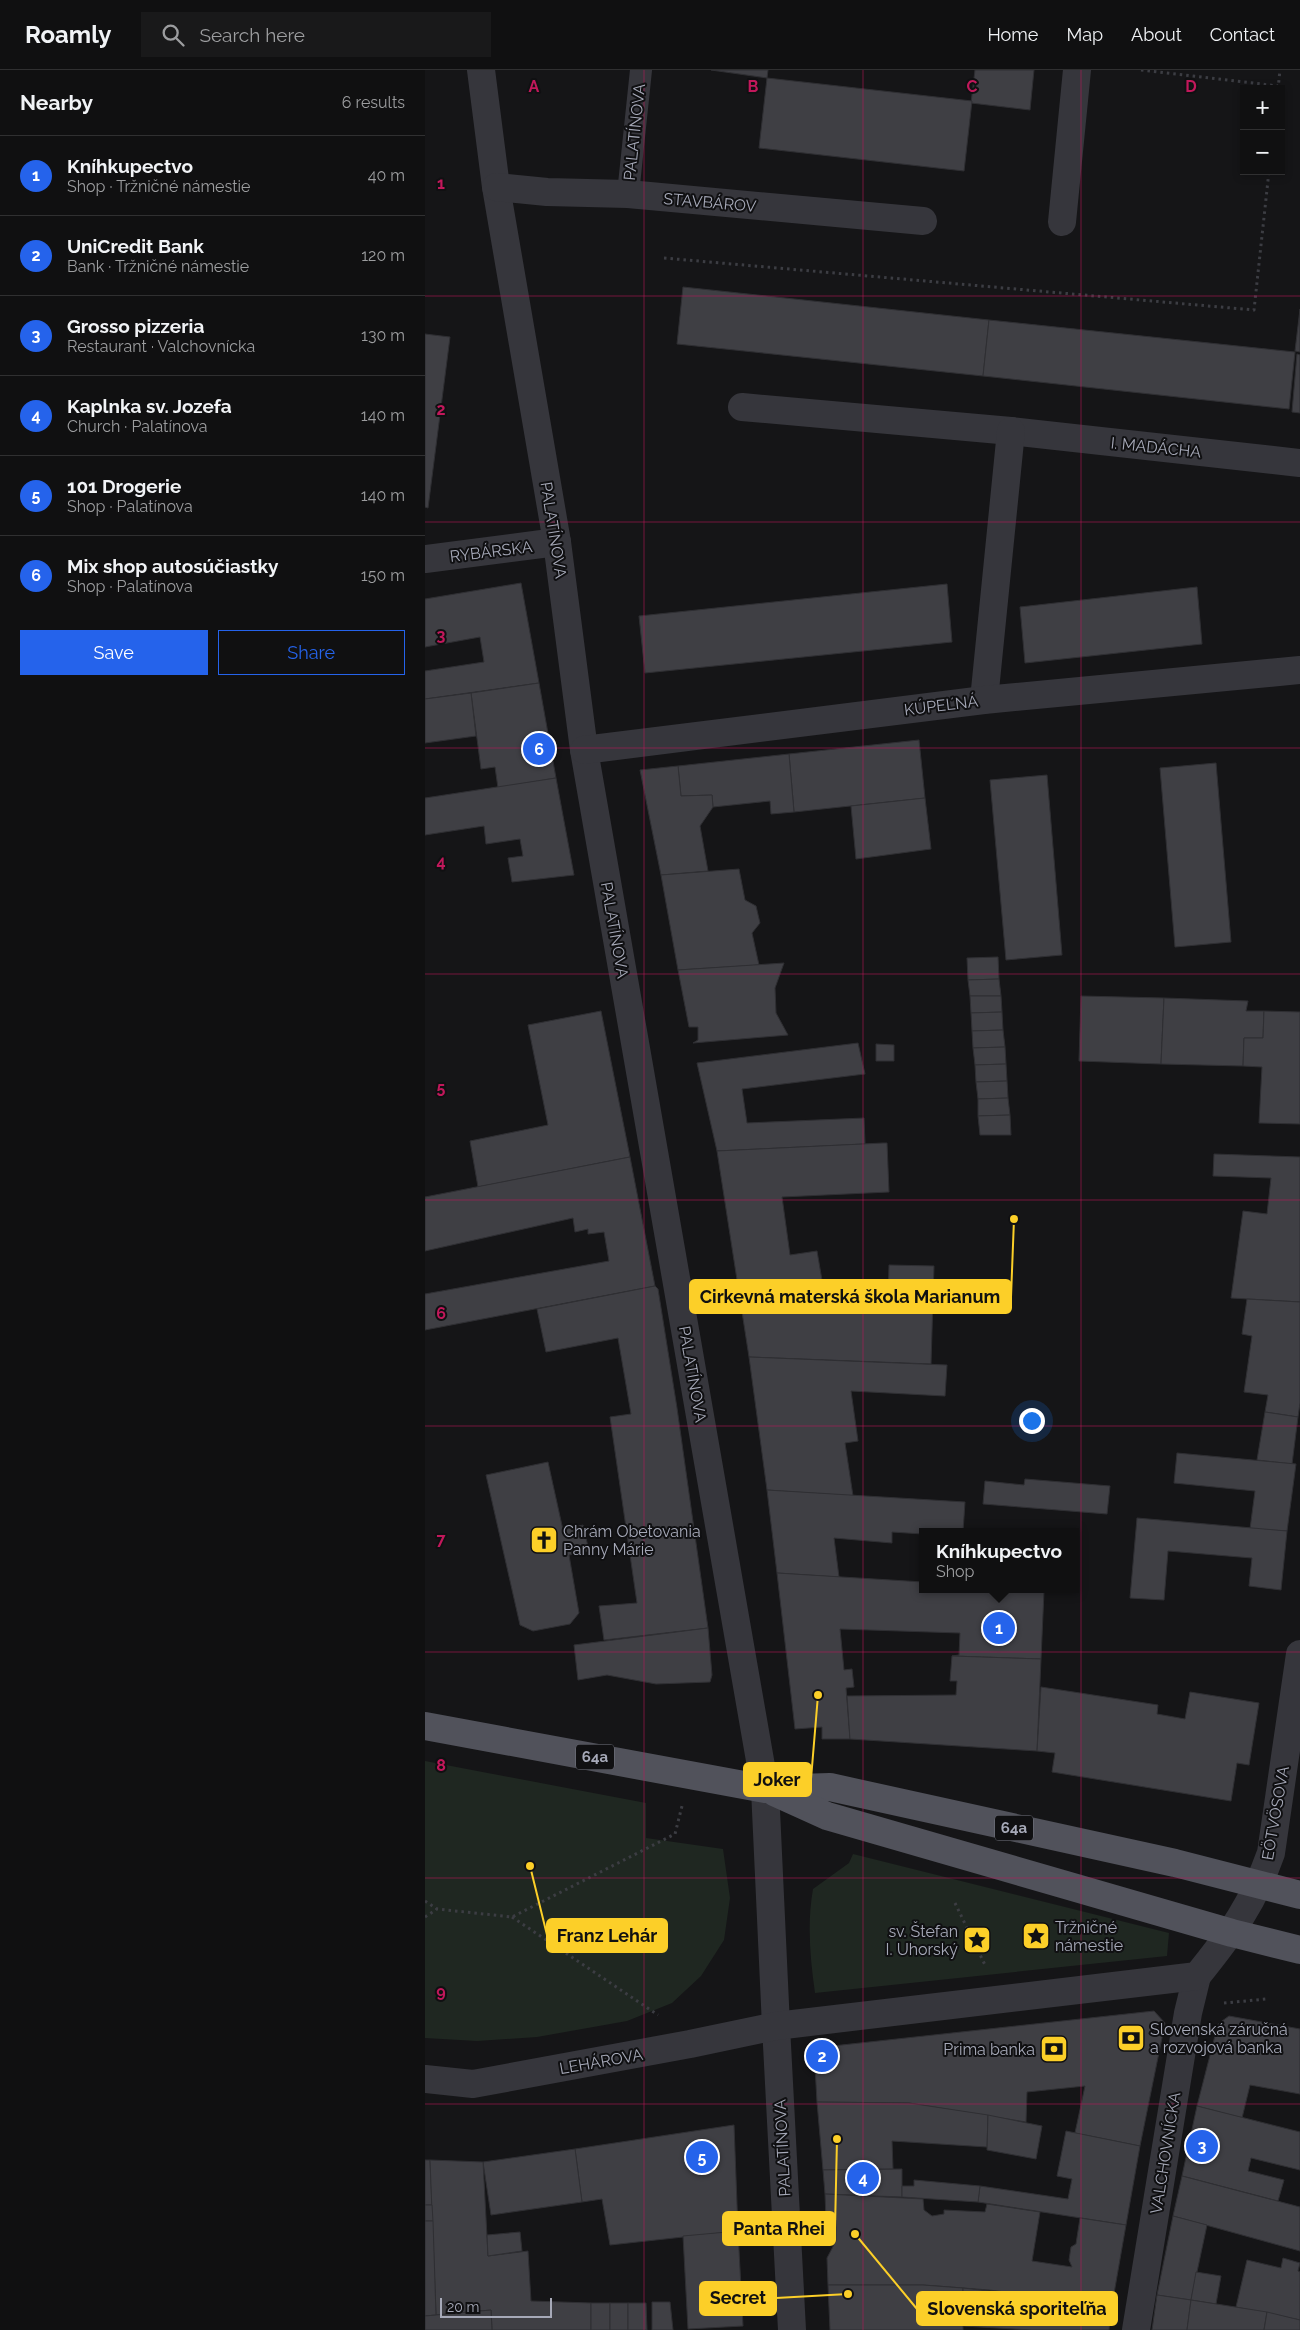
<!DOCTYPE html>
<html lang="en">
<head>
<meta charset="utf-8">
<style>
  body { margin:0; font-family:Raleway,sans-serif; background:#19191a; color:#f1f3f6 }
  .controls { position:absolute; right:15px; top:15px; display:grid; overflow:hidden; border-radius:0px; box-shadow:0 2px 8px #0003 }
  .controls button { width:45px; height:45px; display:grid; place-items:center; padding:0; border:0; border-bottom:1px solid #303031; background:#101011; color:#f1f3f6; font:25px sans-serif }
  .scale { position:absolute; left:15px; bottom:12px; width:112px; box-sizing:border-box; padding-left:5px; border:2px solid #a6a9b8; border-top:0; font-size:14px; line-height:18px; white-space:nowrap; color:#a6a9b8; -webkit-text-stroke:4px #101012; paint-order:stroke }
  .you { position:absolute; left:606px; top:1350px; width:18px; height:18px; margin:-12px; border:4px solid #fff; border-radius:50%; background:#1a73e8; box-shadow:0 0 0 8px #1a73e833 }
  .badge { display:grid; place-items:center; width:32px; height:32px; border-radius:50%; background:#2563eb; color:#fff; font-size:16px; font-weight:700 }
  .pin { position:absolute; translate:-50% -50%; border:2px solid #fff; box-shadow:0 1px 5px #0006 }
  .popup { position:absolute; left:494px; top:1458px; width:160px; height:65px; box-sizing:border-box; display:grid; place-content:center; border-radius:0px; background:#101011; filter:drop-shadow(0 1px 4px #0005); font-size:16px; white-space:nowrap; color:#9c9d9f }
  .popup b { font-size:19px; color:#f1f3f6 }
  .popup::after { content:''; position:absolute; left:50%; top:100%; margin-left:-10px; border:10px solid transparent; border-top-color:#101011 }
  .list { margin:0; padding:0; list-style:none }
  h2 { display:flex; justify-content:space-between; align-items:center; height:65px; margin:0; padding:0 20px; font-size:21px }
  h2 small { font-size:16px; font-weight:400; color:#9c9d9f }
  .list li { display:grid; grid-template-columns:32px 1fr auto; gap:15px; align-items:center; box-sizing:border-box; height:80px; padding:0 20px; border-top:1px solid #303031 }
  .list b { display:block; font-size:19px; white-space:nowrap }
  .list p { margin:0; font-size:16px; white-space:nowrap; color:#9c9d9f }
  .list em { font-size:16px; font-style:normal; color:#9c9d9f }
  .actions { display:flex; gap:10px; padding:15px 20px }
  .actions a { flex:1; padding:11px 0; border:1px solid #2563eb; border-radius:0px; text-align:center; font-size:18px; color:#2563eb }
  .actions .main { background:#2563eb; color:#fff }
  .icon { flex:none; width:28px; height:28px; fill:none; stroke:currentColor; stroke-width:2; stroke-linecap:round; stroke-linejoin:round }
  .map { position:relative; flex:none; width:875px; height:2260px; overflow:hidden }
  header { display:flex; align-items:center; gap:30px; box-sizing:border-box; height:70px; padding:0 25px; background:#101011; border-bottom:1px solid #303031 }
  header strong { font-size:24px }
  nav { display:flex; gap:28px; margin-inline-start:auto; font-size:18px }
  .search { width:350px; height:45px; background:#19191a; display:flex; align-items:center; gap:12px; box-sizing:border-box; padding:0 18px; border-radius:0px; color:#9c9d9f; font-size:19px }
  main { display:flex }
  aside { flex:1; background:#101011 }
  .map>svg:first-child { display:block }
  .green { fill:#1f2721 }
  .building { fill:#3f3f44; stroke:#2f2f33 }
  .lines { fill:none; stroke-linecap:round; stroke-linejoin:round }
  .path { stroke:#3c3d43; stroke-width:3; stroke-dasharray:2.5 4; stroke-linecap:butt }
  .service { stroke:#36363c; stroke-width:22 }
  .pedestrian { stroke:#36363c; stroke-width:28 }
  .minor { stroke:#36363c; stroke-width:28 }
  .primary { stroke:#51525b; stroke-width:28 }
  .grid { fill:none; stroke:#c2185b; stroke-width:1; stroke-opacity:0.55 }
  .labels { text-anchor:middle; stroke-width:4; stroke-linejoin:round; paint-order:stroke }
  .shield { fill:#101012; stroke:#797b86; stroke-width:1 }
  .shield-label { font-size:15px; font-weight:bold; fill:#a6a9b8 }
  .street-label { font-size:16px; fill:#a6a9b8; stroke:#101012 }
  .poi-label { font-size:16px; fill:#a6a9b8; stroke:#101012; text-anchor:start }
  .grid-label { font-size:16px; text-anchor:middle; font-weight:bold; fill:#c2185b; stroke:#101012; stroke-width:4; stroke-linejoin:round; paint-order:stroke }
  .leader { fill:none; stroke:#fccf28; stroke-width:2 }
  .callout-dot { fill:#fccf28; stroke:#101012; stroke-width:2 }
  .callout { fill:#fccf28; stroke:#fccf28; stroke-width:2 }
  .callout-label { font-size:18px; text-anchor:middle; font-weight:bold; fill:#111 }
</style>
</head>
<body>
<header>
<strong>Roamly</strong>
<div class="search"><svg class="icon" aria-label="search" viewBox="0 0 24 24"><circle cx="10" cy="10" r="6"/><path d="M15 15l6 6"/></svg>Search here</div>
<nav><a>Home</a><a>Map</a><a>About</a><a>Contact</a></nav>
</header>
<main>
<aside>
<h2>Nearby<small>6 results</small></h2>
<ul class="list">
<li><span class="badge">1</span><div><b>Kníhkupectvo</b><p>Shop · Tržničné námestie</p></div><em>40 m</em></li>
<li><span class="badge">2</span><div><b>UniCredit Bank</b><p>Bank · Tržničné námestie</p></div><em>120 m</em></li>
<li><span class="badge">3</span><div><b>Grosso pizzeria</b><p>Restaurant · Valchovnícka</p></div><em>130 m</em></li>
<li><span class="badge">4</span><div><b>Kaplnka sv. Jozefa</b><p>Church · Palatínova</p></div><em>140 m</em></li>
<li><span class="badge">5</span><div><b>101 Drogerie</b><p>Shop · Palatínova</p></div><em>140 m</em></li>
<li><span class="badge">6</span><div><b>Mix shop autosúčiastky</b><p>Shop · Palatínova</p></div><em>150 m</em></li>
</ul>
<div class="actions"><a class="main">Save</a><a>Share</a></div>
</aside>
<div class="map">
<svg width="875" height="2260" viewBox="0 0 875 2260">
  <rect width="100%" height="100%" fill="#151517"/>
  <g class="green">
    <polygon points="0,1691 221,1733 221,1768 298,1779 305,1828 299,1870 276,1906 247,1933 202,1951 112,1967 52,1971 0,1968"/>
    <path d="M428 1784 744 1863 742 1886 390 1923C385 1888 382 1853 388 1819L424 1793Z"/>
  </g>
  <g class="building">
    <polygon points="286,0 343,0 342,8"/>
    <polygon points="550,0 609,0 605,40 546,33"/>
    <polygon points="342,8 547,31 539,101 334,78"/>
    <polygon points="258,217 564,250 558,306 252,274"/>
    <polygon points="875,239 875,282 870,281"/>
    <polygon points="564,250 870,282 864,339 558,306"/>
    <polygon points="0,264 25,267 3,438 0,437"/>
    <polygon points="872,284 875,285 875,343 867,342"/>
    <polygon points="96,513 114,613 0,629 0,601 59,592 55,567 0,577 0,529"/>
    <polygon points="522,514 527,572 220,603 214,546"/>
    <polygon points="772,517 777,574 600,593 595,537"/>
    <polygon points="114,613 131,708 73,718 70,697 56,699 46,623"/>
    <polygon points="46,623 51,666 0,673 0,629"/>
    <polygon points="494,670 500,728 369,742 364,684"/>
    <polygon points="364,684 369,742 346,744 345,731 288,737 287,725 256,726 253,696"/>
    <polygon points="791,693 806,872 750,877 735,698"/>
    <polygon points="253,696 256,726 287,725 288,737 275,756 283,801 236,805 215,700"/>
    <polygon points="622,705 637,885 581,890 565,710"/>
    <polygon points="131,708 149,805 87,812 83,788 98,786 95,769 61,774 59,756 0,765 0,728"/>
    <polygon points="500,728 506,779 431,789 426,736"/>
    <polygon points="314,799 320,830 331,836 335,853 327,863 334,895 253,900 236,805"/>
    <polygon points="573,887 574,909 543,910 542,888"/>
    <polygon points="359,893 350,918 351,943 363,965 268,973 273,970 273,957 264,957 253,900"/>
    <polygon points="574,909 576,926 545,926 543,910"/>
    <polygon points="545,926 576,926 577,942 546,943"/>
    <polygon points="656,926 739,928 736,994 654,991"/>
    <polygon points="739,928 823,931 821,941 839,941 838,968 819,968 818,996 736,994"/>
    <polygon points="176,941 205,1087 53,1117 45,1071 123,1055 103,955"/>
    <polygon points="839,941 875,942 875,1054 834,1053 837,997 818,996 819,968 838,968"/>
    <polygon points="577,942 578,960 547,961 546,943"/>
    <polygon points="578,960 580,977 548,978 547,961"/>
    <polygon points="433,973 440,1004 317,1019 322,1053 439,1048 440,1074 292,1081 272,993"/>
    <polygon points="451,974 469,975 469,991 451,991"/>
    <polygon points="580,977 581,994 550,995 548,978"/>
    <polygon points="581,994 582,1011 551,1012 550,995"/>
    <polygon points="582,1011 583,1028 553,1029 551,1012"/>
    <polygon points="583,1028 585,1045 553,1046 553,1029"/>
    <polygon points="585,1045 586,1065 555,1065 553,1046"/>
    <polygon points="458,1073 462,1073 464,1122 357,1127 365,1185 392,1181 398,1216 370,1219 371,1233 463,1237 464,1195 509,1196 506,1294 324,1287 292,1081"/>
    <polygon points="789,1084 875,1087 875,1232 806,1228 818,1141 842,1144 846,1108 788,1106"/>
    <polygon points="205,1087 230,1216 0,1260 0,1224 184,1191 179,1162 163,1164 163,1159 150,1162 148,1148 0,1181 0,1127"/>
    <polygon points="230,1216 233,1219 252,1338 283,1558 179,1570 174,1536 212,1533 185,1347 206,1344 193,1268 121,1282 112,1239"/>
    <polygon points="822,1229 875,1232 875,1333 873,1347 840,1342 843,1325 819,1322 827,1266 817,1264"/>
    <polygon points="324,1287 522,1295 520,1326 426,1321 433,1371 420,1373 428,1426 342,1420"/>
    <polygon points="840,1342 873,1347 867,1394 832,1390"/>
    <polygon points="752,1383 871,1394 862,1461 825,1459 830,1421 749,1413"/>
    <polygon points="123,1392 138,1460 158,1455 164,1481 144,1485 154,1543 145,1554 108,1561 95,1555 61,1405"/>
    <polygon points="600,1409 685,1416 682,1444 558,1434 560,1411 599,1415"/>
    <polygon points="342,1420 540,1432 538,1462 498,1462 498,1464 467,1462 467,1473 409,1468 414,1507 352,1503"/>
    <polygon points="712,1448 862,1461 856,1520 824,1516 827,1488 743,1481 739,1530 705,1528"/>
    <polygon points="352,1503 498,1512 498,1519 619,1521 616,1589 527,1586 534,1585 535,1563 415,1559 419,1600 427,1599 429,1617 421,1618 425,1669 397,1669 397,1657 370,1659"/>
    <polygon points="283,1558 287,1605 285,1612 231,1614 182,1605 153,1610 149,1575"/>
    <polygon points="527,1586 616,1589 612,1681 425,1669 422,1626 531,1625 532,1611 525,1611"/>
    <polygon points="616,1617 733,1635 732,1644 760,1649 765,1622 834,1633 824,1695 812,1693 806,1731 627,1702 630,1683 612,1681"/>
    <polygon points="729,1941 740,1953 715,2076 650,2063 660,2016 602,2022 601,2052 484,2033 392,2032 389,1978"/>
    <polygon points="804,1946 875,1959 875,2024 825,2015 817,2048 772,2036 793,1954"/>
    <polygon points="392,2032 484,2033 563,2045 562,2077 467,2071 468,2099 398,2100"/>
    <polygon points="772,2036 875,2062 875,2100 826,2088 823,2101 859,2110 853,2131 757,2106"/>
    <polygon points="563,2045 617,2056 611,2089 562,2080"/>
    <polygon points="309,2055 313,2161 185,2175 177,2129 157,2132 150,2079"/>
    <polygon points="641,2061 715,2076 701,2155 553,2132 555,2116 643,2129 647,2109 632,2106"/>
    <polygon points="150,2079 157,2132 66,2145 58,2092"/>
    <polygon points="0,2090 5,2090 7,2135 0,2135"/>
    <polygon points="5,2090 58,2092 63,2186 103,2181 106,2231 166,2233 166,2260 67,2260 66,2240 11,2245"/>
    <polygon points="477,2099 477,2127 400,2124 398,2100"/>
    <polygon points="757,2106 875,2137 875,2181 748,2146"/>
    <polygon points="489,2110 555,2116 553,2132 477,2127 477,2116 489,2116"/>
    <polygon points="400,2124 498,2129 499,2140 507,2146 519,2144 519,2140 560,2142 562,2134 615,2142 607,2191 647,2197 644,2190 646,2177 651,2174 655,2148 701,2155 687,2235 564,2220 498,2215 403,2215 402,2188 411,2171 411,2150 401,2150"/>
    <polygon points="0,2135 7,2135 8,2151 0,2151"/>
    <polygon points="748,2146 782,2155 766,2230 732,2225"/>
    <polygon points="0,2151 8,2151 11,2245 0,2246"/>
    <polygon points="313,2161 318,2256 263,2259 258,2166"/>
    <polygon points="95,2162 97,2181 63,2186 62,2165"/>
    <polygon points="858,2188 875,2193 873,2201 875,2202 875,2250 811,2237 822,2190 856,2198"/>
    <polygon points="771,2202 796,2206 791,2234 766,2230"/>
    <polygon points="403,2215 498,2215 538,2218 538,2260 405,2260"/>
    <polygon points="538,2218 687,2235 684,2260 606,2260 538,2256"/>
    <polygon points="732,2225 766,2230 762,2260 727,2260"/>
    <polygon points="766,2230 842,2242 839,2260 762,2260"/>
    <polygon points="227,2232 245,2232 248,2260 227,2260"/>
    <rect x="166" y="2233" width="19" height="27"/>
    <rect x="185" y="2233" width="18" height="27"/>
    <polygon points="203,2233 221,2233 222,2260 203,2260"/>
    <polygon points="66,2240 67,2260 0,2260 0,2246"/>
    <polygon points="842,2242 875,2250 875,2260 839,2260"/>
  </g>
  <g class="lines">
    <g class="path">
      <polyline points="716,0 853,16"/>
      <polyline points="853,19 855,0"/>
      <polyline points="239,188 829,240 844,101"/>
      <polyline points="0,1831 12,1839"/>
      <polyline points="530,1833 561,1897"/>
      <polyline points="0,1847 12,1839 87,1847 250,1764 257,1736"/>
      <polyline points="87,1847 233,1945"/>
      <polyline points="799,1933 841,1929"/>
    </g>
    <polyline class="service" points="203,124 216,0"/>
    <g class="pedestrian">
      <polyline points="351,1956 367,2260"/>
      <polyline points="711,2260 763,1943 772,1906"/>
    </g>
    <g class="minor">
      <polyline points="56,0 71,117 132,472 159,680 340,1719 351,1956"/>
      <polyline points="71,117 122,122 203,124 498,151"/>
      <polyline points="637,152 652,0"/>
      <polyline points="317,337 586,361 875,393"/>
      <polyline points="0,489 132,472"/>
      <polyline points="559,630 586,361"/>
      <polyline points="159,680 559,630 875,600"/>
      <path d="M0 2009 48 2014 265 1974 351 1956 772 1906C806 1864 828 1834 846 1783L875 1584"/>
    </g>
    <g class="primary">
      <polyline points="0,1656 340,1719 405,1717 750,1793 875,1825"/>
      <polyline points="349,1722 402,1746 807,1863 875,1880"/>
    </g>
  </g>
  <path class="grid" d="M219 0V2260M438 0V2260M656 0V2260M0 226H875M0 452H875M0 678H875M0 904H875M0 1130H875M0 1356H875M0 1582H875M0 1808H875M0 2034H875"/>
  <defs>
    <g id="church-square" transform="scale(1.4375)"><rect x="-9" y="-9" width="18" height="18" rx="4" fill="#fccf28" stroke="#101012"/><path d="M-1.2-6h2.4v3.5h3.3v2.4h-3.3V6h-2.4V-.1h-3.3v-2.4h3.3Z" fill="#111"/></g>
    <g id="sight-square" transform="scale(1.4375)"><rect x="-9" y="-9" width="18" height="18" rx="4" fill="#fccf28" stroke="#101012"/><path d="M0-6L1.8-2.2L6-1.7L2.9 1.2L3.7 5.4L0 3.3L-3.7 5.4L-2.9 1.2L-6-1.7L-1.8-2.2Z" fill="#111"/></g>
    <g id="bank-square" transform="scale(1.4375)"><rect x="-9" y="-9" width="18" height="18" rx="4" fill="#fccf28" stroke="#101012"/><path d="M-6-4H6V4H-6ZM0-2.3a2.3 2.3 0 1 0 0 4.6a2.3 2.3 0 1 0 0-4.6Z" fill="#111"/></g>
  </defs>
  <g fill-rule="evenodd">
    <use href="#church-square" x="119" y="1470"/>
    <use href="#sight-square" x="611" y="1866"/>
    <use href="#sight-square" x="552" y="1870"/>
    <use href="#bank-square" x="706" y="1968"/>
    <use href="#bank-square" x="629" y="1979"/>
  </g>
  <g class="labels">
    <g class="shield">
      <rect x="151" y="1674.5" width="38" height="25" rx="4"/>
      <rect x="570" y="1745.5" width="38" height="25" rx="4"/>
    </g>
    <g class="shield-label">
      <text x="170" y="1692">64a</text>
      <text x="589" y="1763">64a</text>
    </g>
    <g class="street-label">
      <text transform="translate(209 62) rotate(-84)" y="6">PALATÍNOVA</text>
      <text transform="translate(285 132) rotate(5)" y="6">STAVBÁROV</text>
      <text transform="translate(731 377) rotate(6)" y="6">I. MADÁCHA</text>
      <text transform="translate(129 460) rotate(81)" y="6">PALATÍNOVA</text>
      <text transform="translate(66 481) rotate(-7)" y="6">RYBÁRSKA</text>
      <text transform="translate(516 635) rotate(-7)" y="6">KÚPEĽNÁ</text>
      <text transform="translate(190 860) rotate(80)" y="6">PALATÍNOVA</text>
      <text transform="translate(268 1304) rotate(80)" y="6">PALATÍNOVA</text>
      <text transform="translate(850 1743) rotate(-80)" y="6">EÖTVÖSOVA</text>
      <text transform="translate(176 1991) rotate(-10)" y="6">LEHÁROVA</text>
      <text transform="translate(357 2078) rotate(-93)" y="6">PALATÍNOVA</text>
      <text transform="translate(740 2083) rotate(-81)" y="6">VALCHOVNÍCKA</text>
    </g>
    <g class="poi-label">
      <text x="138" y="1467">Chrám Obetovania<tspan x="138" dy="18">Panny Márie</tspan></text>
      <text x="630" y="1863">Tržničné<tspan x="630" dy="18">námestie</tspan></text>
      <text x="533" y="1867" text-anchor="end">sv. Štefan<tspan x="533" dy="18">I. Uhorský</tspan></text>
      <text x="725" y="1965">Slovenská záručná<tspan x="725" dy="18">a rozvojová banka</tspan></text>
      <text x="610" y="1985" text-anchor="end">Prima banka</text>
    </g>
  </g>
  <g class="grid-label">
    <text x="109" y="22">A</text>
    <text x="328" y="22">B</text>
    <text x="547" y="22">C</text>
    <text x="766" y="22">D</text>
    <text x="16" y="119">1</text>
    <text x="16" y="345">2</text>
    <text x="16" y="571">3</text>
    <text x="16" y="797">4</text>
    <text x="16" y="1023">5</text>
    <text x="16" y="1249">6</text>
    <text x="16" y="1475">7</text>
    <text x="16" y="1701">8</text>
    <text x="16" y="1927">9</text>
  </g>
  <path class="leader" d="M589 1149L586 1227M393 1625L386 1709M105 1796L122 1865M412 2069L410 2158M423 2224L351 2228M430 2164L492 2239"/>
  <g class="callout-dot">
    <circle cx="589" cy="1149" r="5"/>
    <circle cx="393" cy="1625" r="5"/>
    <circle cx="105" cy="1796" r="5"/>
    <circle cx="412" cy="2069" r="5"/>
    <circle cx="423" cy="2224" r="5"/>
    <circle cx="430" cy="2164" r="5"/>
  </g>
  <g class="callout">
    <rect x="265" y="1210" width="321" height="33" rx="5"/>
    <rect x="319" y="1693" width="67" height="33" rx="5"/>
    <rect x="122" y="1849" width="120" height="33" rx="5"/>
    <rect x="298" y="2142" width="112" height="33" rx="5"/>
    <rect x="275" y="2212" width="76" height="33" rx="5"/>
    <rect x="492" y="2222" width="200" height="33" rx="5"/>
  </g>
  <g class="callout-label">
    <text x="425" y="1233">Cirkevná materská škola Marianum</text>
    <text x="352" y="1716">Joker</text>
    <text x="182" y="1872">Franz Lehár</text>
    <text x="354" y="2165">Panta Rhei</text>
    <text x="313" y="2234">Secret</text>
    <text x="592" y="2245">Slovenská sporiteľňa</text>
  </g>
</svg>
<div class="controls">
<button>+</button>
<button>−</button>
</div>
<div class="scale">20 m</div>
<div class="you"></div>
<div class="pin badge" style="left:574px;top:1558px">1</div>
<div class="popup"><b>Kníhkupectvo</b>Shop</div>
<div class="pin badge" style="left:397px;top:1986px">2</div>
<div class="pin badge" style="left:777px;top:2076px">3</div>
<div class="pin badge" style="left:438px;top:2108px">4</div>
<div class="pin badge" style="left:277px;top:2087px">5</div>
<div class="pin badge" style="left:114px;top:679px">6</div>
</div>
</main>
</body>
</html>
